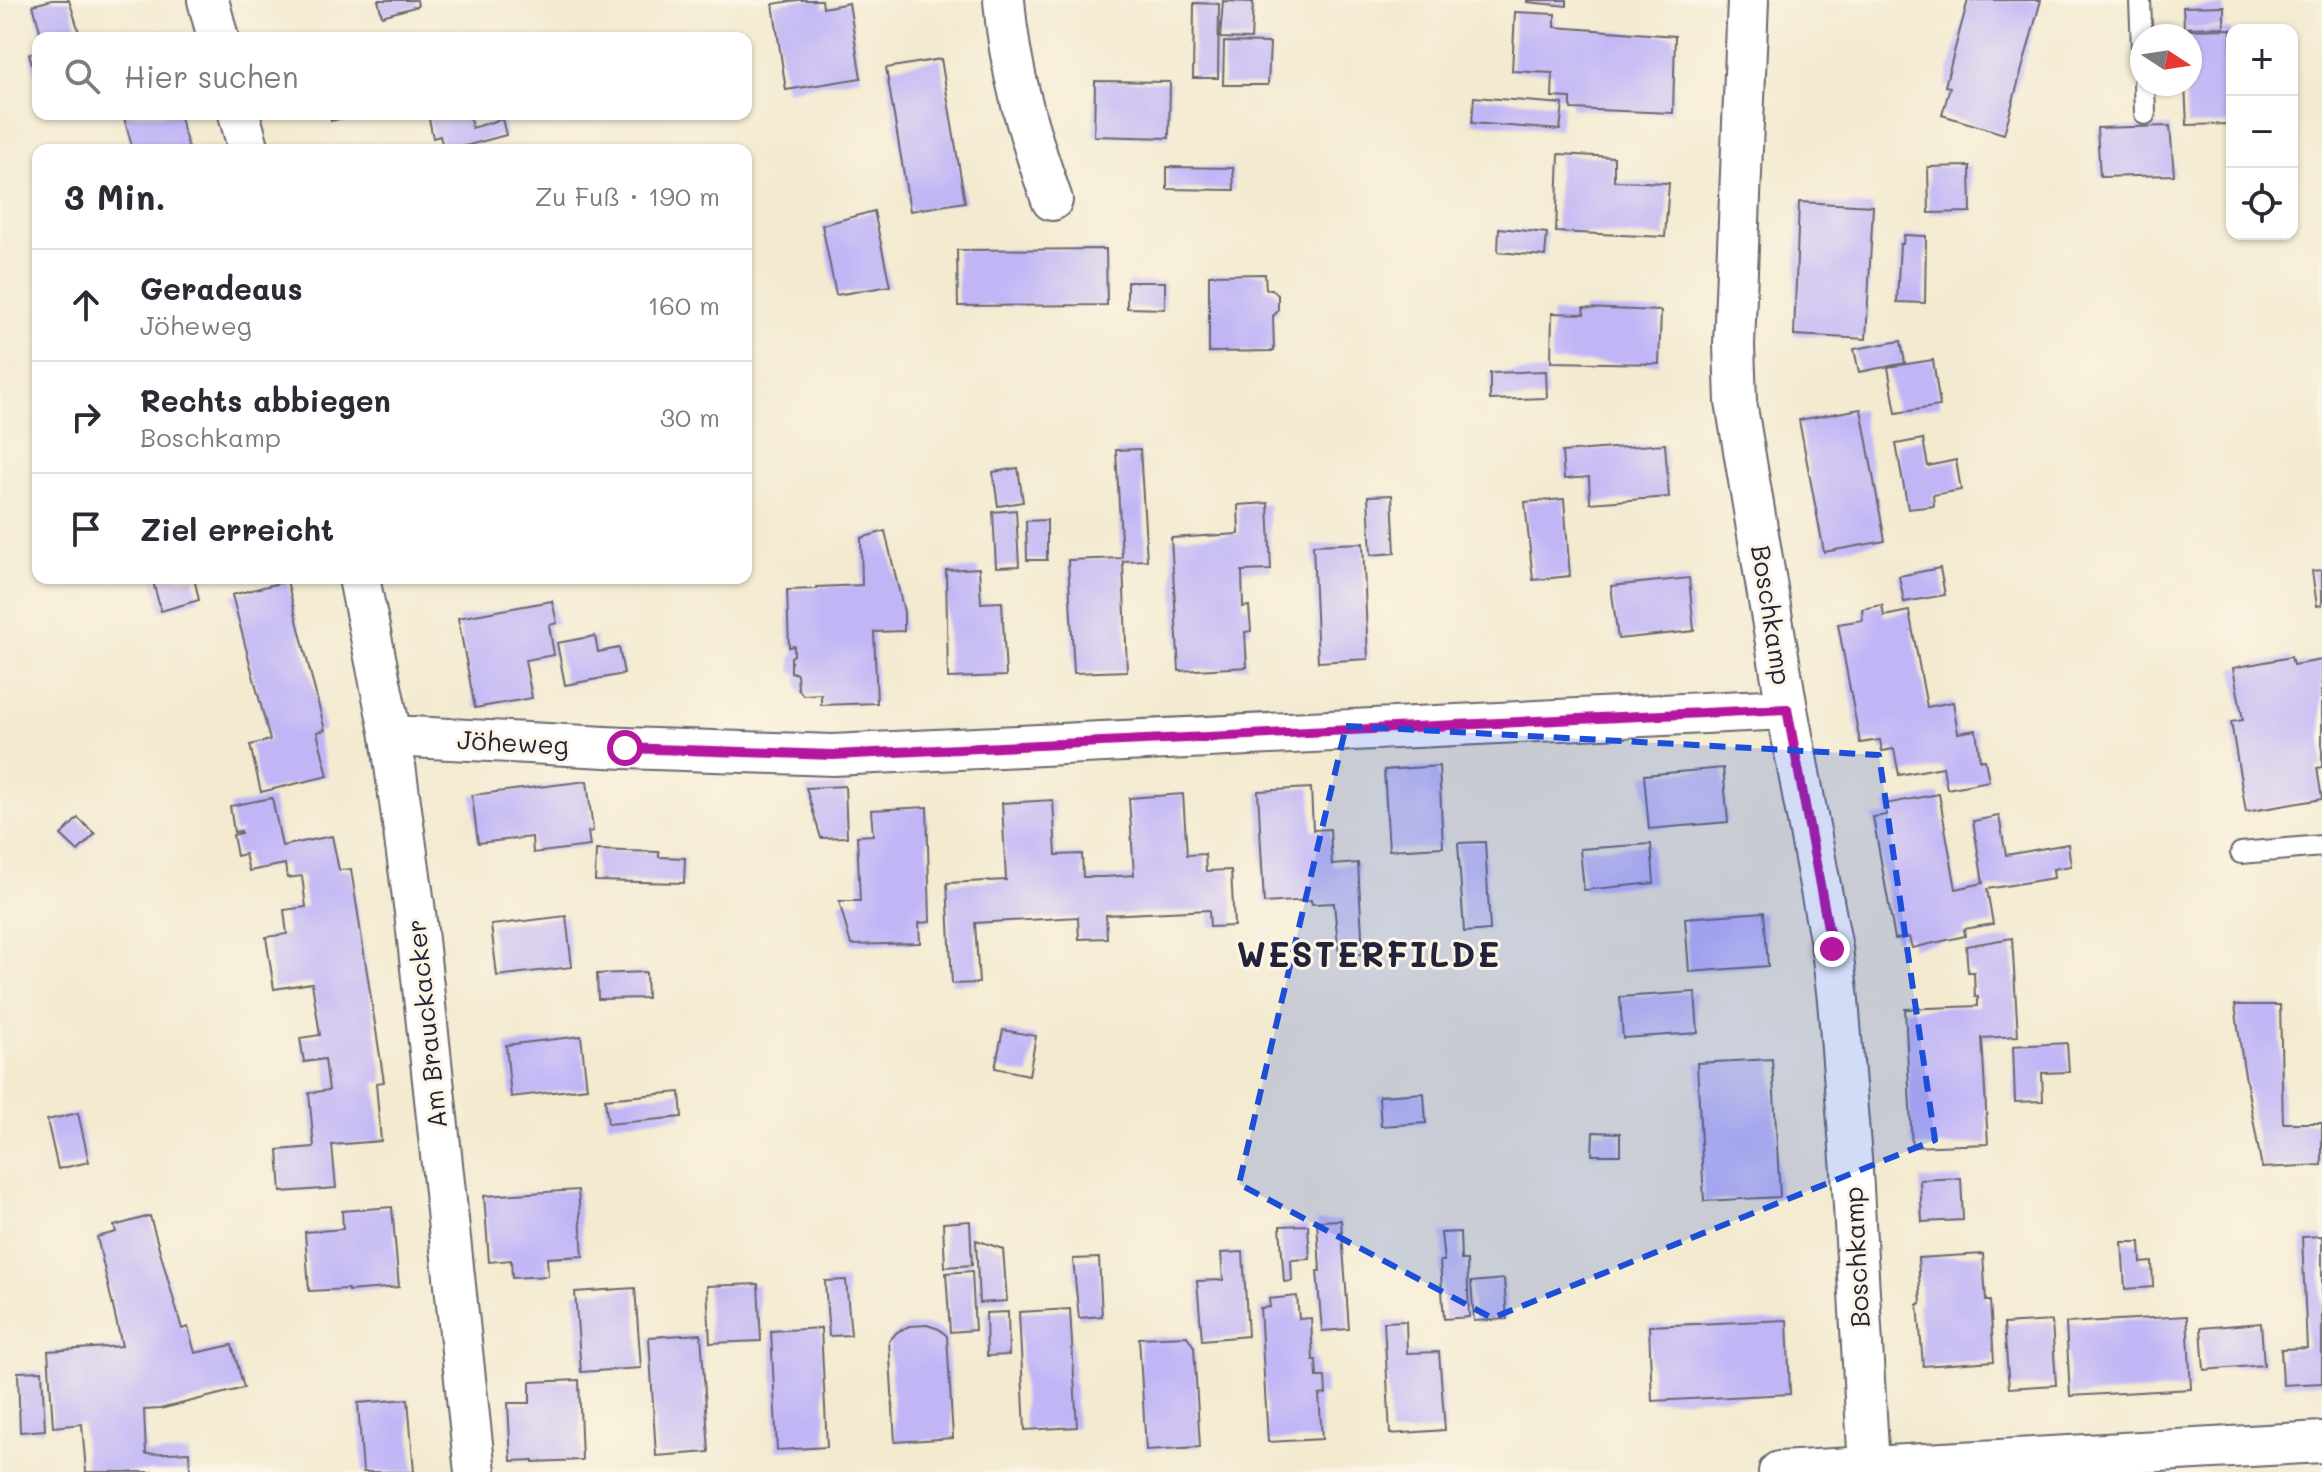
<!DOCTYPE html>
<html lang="de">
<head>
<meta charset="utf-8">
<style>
  body { margin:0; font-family:Mali,sans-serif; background:#f7f7f7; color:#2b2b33 }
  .controls { position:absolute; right:24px; top:24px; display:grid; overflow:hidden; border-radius:16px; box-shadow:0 2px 6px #0004 }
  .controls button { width:72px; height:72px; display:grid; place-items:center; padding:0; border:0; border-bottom:2px solid #e1e1e2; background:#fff; color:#2b2b33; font:40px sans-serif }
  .compass { position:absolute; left:2130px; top:24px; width:72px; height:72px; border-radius:50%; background:#fff; box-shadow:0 2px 6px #0004; rotate:102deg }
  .stop { position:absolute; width:24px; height:24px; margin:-18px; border:6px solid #b5179e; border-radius:50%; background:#fff }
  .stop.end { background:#b5179e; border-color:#fff; box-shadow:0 2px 8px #0008 }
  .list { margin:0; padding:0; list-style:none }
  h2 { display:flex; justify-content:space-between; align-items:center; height:104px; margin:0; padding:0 32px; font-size:34px }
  h2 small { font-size:26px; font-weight:400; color:#7c7c81 }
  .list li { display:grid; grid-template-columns:52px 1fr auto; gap:24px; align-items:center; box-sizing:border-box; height:112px; padding:0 32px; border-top:2px solid #e1e1e2 }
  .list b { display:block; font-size:30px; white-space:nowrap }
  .list p { margin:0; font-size:26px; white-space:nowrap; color:#7c7c81 }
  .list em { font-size:26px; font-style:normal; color:#7c7c81 }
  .icon { flex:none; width:44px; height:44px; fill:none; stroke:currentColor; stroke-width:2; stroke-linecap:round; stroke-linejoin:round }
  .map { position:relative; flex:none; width:2322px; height:1472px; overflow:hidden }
  .search { position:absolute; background:#fff; box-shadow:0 2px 6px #0004; left:32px; top:32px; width:720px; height:88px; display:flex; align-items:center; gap:20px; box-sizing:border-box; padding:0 28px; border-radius:16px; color:#7c7c81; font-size:30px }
  .panel { position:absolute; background:#fff; box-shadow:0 2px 6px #0004; left:32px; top:144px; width:720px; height:440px; border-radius:16px }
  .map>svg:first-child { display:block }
  .building { fill:#c1b5f6 }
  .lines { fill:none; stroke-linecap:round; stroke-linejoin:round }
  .service-casing { stroke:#6b686f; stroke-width:24 }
  .minor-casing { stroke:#6b686f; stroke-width:44 }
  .service { stroke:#fff; stroke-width:20 }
  .minor { stroke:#fff; stroke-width:40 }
  .route { stroke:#b5179e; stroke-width:10 }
  .marked { fill:#1d4ed8; fill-opacity:0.2; stroke:#1d4ed8; stroke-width:6; stroke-dasharray:16 10; stroke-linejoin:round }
  .labels { text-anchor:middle; stroke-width:6; stroke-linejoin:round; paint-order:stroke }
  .street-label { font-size:26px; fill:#22223b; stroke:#fcf5e5 }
  .district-label { font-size:34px; font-weight:bold; letter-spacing:2px; fill:#22223b; stroke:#fcf5e5 }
</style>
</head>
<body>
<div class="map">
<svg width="2322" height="1472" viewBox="0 0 2322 1472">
  <rect width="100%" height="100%" fill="#fcf5e5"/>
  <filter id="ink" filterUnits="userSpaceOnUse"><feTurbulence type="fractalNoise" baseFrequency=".0125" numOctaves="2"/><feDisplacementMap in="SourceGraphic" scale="16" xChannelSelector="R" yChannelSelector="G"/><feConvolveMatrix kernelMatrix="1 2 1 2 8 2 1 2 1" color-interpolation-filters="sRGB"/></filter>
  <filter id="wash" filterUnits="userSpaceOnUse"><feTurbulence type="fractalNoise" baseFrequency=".006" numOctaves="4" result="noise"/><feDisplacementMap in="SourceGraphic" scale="32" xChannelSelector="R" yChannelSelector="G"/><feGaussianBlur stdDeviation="1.8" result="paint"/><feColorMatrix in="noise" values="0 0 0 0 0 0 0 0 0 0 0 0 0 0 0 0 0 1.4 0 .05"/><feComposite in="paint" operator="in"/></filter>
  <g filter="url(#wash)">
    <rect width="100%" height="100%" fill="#f3ead0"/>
    <g id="blocks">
      <g class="building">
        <polygon points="52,0 69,0 81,38 42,38 33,5"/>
        <polygon points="378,0 417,0 418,6 382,16"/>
        <polygon points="798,0 822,0 823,8 849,3 861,78 786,90 773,4"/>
        <polygon points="1527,0 1567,0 1567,6 1527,2"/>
        <polygon points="1968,0 2041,0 2004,134 1942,115 1950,87 1945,86"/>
        <polygon points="1223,1 1253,2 1251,39 1220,38"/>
        <polygon points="1194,3 1219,4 1218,78 1193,78"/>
        <polygon points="2224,6 2224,27 2184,28 2183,7"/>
        <polygon points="1515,12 1555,14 1555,27 1675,36 1673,113 1571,109 1571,98 1552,97 1553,73 1512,71"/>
        <polygon points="2231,29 2232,124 2187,125 2185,84 2190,84 2190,36 2184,36 2183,30"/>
        <polygon points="1224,42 1270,43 1268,85 1223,85"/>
        <polygon points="38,51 38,81 37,81 29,54"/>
        <polygon points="941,59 965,202 910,211 886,68"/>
        <polygon points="1095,81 1170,82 1169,138 1094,136"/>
        <polygon points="1474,97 1563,104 1560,130 1472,123"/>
        <polygon points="123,114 179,114 189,150 133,150"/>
        <polygon points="329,114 355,114 355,115 331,121"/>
        <polygon points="428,114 469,114 472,128 502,119 506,135 458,148 458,150 444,150 440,136 433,138"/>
        <polygon points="2170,126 2174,175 2100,177 2097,128"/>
        <polygon points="1559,154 1614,157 1614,181 1669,183 1665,237 1556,232"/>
        <polygon points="1970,166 1971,212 1929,213 1928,167"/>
        <polygon points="1167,167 1233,168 1234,190 1167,189"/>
        <polygon points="1799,202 1873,206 1866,339 1794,335"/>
        <polygon points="874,211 890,286 836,295 822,225"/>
        <polygon points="1499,228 1547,233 1545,256 1498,252"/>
        <polygon points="1904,235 1926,236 1925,303 1897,302 1900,244 1903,244"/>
        <polygon points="1106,249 1107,305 958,306 957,250"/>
        <polygon points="1265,274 1266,289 1272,289 1278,295 1278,311 1273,316 1274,351 1209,352 1209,275"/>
        <polygon points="1127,282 1165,282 1165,309 1127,308"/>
        <polygon points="1583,308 1661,311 1659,364 1551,362 1552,313 1584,314"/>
        <polygon points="1901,341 1905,363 1859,372 1854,349"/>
        <polygon points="1933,360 1940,406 1896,413 1888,367"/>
        <polygon points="1546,371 1547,398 1490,400 1490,373"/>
        <polygon points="1861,409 1885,541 1824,552 1799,420"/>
        <polygon points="1923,439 1928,466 1956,460 1961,490 1933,495 1934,506 1908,509 1896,444"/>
        <polygon points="1665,444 1669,497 1590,503 1589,477 1564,479 1562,452"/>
        <polygon points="1140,449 1147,560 1123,561 1127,671 1074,673 1068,560 1122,558 1116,450"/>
        <polygon points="1018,468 1023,502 998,506 993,472"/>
        <polygon points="1392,495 1395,553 1371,555 1368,496"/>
        <polygon points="1564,499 1570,576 1533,580 1525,502"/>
        <polygon points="1268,503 1271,570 1242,571 1243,607 1249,606 1251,631 1245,632 1247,667 1179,671 1171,538 1239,534 1238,505"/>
        <polygon points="1016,510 1019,566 996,567 993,512"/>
        <polygon points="1047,520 1047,560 1027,560 1026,521"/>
        <polygon points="885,531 904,612 904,631 874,632 877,703 821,705 821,694 803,695 798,689 797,674 791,672 791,657 794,655 794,646 789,647 787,590 817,589 817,587 862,585 861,538"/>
        <polygon points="1363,543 1368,659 1318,662 1313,545"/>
        <polygon points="979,568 981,603 1002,602 1006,676 948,678 946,570"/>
        <polygon points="1940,568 1945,595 1904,602 1899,576"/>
        <polygon points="2322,570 2322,605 2317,606 2312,571"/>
        <polygon points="152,578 194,578 199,600 161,611"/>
        <polygon points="1689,578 1694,631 1618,639 1611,586"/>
        <polygon points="287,581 325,730 317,732 328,776 261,792 250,745 270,740 232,595"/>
        <polygon points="552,601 557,623 549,625 554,655 525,660 532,698 475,708 458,618"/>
        <polygon points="1882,605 1884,616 1909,611 1927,707 1953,702 1958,733 1976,730 1980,760 1985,760 1989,781 1947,789 1943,767 1899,775 1894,749 1882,751 1880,740 1860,743 1838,624 1863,620 1862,609"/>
        <polygon points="595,636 598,652 619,648 624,674 565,685 557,643"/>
        <polygon points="2291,657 2293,665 2322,660 2322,767 2317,768 2322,799 2246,812 2231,722 2243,720 2233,668"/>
        <polygon points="1439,766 1443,847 1389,850 1384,770"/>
        <polygon points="1723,768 1728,822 1649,829 1644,775"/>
        <polygon points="587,781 593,831 588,832 590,846 533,853 532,837 478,843 472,795"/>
        <polygon points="845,786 847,837 821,838 806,788"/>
        <polygon points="1311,788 1313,830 1330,829 1332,865 1358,863 1363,954 1339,955 1334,903 1312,904 1311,900 1264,903 1258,791"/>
        <polygon points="1183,794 1187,855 1205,854 1206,871 1231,870 1234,926 1210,927 1209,910 1106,915 1107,938 1079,939 1078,917 975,923 979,983 952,984 947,883 1006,880 1002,803 1053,800 1056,855 1082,854 1083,877 1104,877 1134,875 1129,798"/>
        <polygon points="1939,794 1956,889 1983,883 1973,821 1999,816 2006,855 2068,844 2071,866 2053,869 2054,878 1987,889 1993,924 1964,929 1965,936 1912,948 1909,937 1895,939 1873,817 1887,815 1885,804"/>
        <polygon points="272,798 282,846 332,836 339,870 351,869 384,1082 376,1083 381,1141 332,1145 336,1188 281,1192 278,1150 314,1147 309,1093 329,1090 325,1059 304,1062 300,1038 320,1035 312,983 274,989 266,937 287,934 284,910 306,907 302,876 287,878 285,864 249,871 245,854 237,856 233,835 241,833 241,831 234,832 230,806"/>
        <polygon points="927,807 930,922 919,923 920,943 851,945 839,901 860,901 857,836 873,835 871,810"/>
        <polygon points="78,818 95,834 78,851 61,835"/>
        <polygon points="1485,842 1490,930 1464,932 1458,843"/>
        <polygon points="1651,844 1654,883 1584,890 1580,849"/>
        <polygon points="596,850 659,852 659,857 685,858 684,883 595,881"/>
        <polygon points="1764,912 1768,966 1689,972 1685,918"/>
        <polygon points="566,916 572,967 497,976 491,925"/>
        <polygon points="2012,938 2018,1036 1982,1038 1988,1144 1912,1147 1905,1009 1978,1006 1978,997 1975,997 1974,972 1968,972 1966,946"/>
        <polygon points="646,972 647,998 598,999 597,974"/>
        <polygon points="1695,992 1698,1033 1623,1038 1620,997"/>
        <polygon points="2235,1005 2280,1005 2283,1123 2322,1123 2322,1165 2262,1168 2243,1064"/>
        <polygon points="1003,1030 1036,1036 1029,1075 995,1068"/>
        <polygon points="581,1036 587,1088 511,1097 506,1045"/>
        <polygon points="2067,1043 2069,1072 2042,1073 2043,1101 2015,1102 2013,1046"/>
        <polygon points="1772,1059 1780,1197 1704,1201 1697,1063"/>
        <polygon points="680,1092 682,1117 608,1124 605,1099"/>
        <polygon points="1424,1093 1426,1123 1381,1126 1379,1096"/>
        <polygon points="78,1113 89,1162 58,1169 47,1120"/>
        <polygon points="1593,1132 1620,1133 1620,1155 1592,1155"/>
        <polygon points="1961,1178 1963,1220 1922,1222 1920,1180"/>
        <polygon points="578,1190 583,1256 547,1258 548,1276 512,1278 511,1260 489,1262 484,1196"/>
        <polygon points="392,1207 399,1287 348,1291 348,1289 309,1291 305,1232 343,1229 342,1211"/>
        <polygon points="150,1216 182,1329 188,1327 195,1353 232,1345 244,1388 160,1409 144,1410 146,1454 189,1452 190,1472 86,1472 82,1424 53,1427 48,1351 122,1346 97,1237 116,1232 114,1226"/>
        <polygon points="1341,1220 1349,1329 1322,1331 1317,1271 1320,1271 1317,1221"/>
        <polygon points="970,1221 972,1265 945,1267 943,1223"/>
        <polygon points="1308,1225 1310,1259 1291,1260 1292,1281 1284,1282 1280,1226"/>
        <polygon points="1460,1232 1461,1260 1467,1260 1469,1317 1444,1319 1440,1261 1444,1261 1441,1233"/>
        <polygon points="2322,1236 2322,1383 2283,1385 2281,1349 2307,1348 2302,1237"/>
        <polygon points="976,1240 1003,1249 1007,1301 979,1303"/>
        <polygon points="2122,1242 2140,1242 2141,1263 2152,1262 2153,1287 2125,1289"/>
        <polygon points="1243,1252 1248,1336 1202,1340 1197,1281 1223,1280 1221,1253"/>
        <polygon points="1983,1254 1986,1301 1990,1301 1994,1361 1923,1366 1918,1304 1921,1304 1918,1258"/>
        <polygon points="1099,1258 1102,1316 1079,1318 1073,1259"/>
        <polygon points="972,1271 975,1330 950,1332 946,1273"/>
        <polygon points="1504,1279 1507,1319 1474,1321 1471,1282"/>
        <polygon points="846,1280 851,1335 829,1336 825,1281"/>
        <polygon points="758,1284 761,1341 710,1343 707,1286"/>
        <polygon points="635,1288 641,1368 581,1372 575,1292"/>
        <polygon points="1297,1296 1299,1319 1311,1318 1313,1360 1316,1360 1317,1377 1325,1377 1326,1394 1319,1395 1322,1439 1268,1442 1260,1308 1270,1307 1269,1299"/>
        <polygon points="1070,1309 1077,1427 1025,1430 1019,1312"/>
        <polygon points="1008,1312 1009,1355 987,1356 986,1313"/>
        <polygon points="2187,1316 2191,1389 2070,1396 2066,1323"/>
        <polygon points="1787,1320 1790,1394 1652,1401 1649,1326"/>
        <polygon points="1406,1321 1407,1353 1439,1352 1445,1430 1390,1434 1384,1322"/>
        <polygon points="2052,1321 2056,1385 2009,1388 2004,1324"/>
        <polygon points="2261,1323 2264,1365 2204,1370 2201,1328"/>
        <polygon points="927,1325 939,1329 947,1336 953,1438 895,1442 889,1341 897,1332 909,1326"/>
        <polygon points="821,1328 827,1447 777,1450 771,1331"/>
        <polygon points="701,1334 709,1452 656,1456 649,1337"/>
        <polygon points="1187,1336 1194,1347 1200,1447 1146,1450 1139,1338"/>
        <polygon points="42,1371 45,1430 20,1432 18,1372"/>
        <polygon points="579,1380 582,1460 533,1462 533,1460 511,1461 508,1403 530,1403 530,1382"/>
        <polygon points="408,1399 414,1472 363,1472 358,1403"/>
      </g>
    </g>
  </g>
  <g filter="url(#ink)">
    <use href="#blocks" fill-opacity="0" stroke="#6b686f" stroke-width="2"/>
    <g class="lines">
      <g class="service-casing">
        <g id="service">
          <polyline points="2140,0 2142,48"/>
          <polyline points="2144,84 2145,114"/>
          <polyline points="2241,853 2322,846"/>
        </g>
      </g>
      <g class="minor-casing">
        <g id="minor">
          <polyline points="208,0 218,38"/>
          <path d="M1004 0C1009 69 1029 135 1052 200"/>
          <polyline points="1748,0 1734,345 1736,402 1787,709 1832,949 1838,1000 1852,1171 1869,1467"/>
          <polyline points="239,114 249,150"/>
          <polyline points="359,578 391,736 415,912 475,1472"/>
          <polyline points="391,736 625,748 833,755 1787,709"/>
          <polyline points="1779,1472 2322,1442"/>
        </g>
      </g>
      <use href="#service" class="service"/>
      <use href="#minor" class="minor"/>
    </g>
  </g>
  <g class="lines" filter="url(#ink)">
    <polyline class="route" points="625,748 833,755 1787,709 1832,949"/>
  </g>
  <path class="marked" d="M1346 726 1879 755 1935 1140 1492 1318 1239 1184Z"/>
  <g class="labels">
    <g class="street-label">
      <text transform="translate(1771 615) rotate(81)" y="9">Boschkamp</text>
      <text transform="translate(513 743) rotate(3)" y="9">Jöheweg</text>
      <text transform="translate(427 1024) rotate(-96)" y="9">Am Brauckacker</text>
      <text transform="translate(1857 1257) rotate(-93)" y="9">Boschkamp</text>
    </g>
    <g class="district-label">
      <text x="1369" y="967">WESTERFILDE</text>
    </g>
  </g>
</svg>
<div class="controls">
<button>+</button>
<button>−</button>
<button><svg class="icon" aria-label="locate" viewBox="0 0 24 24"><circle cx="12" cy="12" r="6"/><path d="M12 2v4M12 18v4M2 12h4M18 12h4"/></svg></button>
</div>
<svg class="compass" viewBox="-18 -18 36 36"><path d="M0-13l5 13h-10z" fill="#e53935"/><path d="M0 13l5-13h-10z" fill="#7c7c81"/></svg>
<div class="stop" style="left:625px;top:748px"></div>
<div class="stop end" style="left:1832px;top:949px"></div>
<div class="search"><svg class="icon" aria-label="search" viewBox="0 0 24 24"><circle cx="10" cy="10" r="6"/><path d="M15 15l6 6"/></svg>Hier suchen</div>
<section class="panel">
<h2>3 Min.<small>Zu Fuß · 190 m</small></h2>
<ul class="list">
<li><svg class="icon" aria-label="ahead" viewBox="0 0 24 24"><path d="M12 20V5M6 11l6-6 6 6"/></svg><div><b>Geradeaus</b><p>Jöheweg</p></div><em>160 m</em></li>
<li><svg class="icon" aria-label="right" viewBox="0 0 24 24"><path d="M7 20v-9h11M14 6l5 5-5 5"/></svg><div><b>Rechts abbiegen</b><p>Boschkamp</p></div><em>30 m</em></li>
<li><svg class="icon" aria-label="arrive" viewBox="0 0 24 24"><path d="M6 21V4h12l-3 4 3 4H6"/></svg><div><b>Ziel erreicht</b></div></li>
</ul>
</section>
</div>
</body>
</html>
